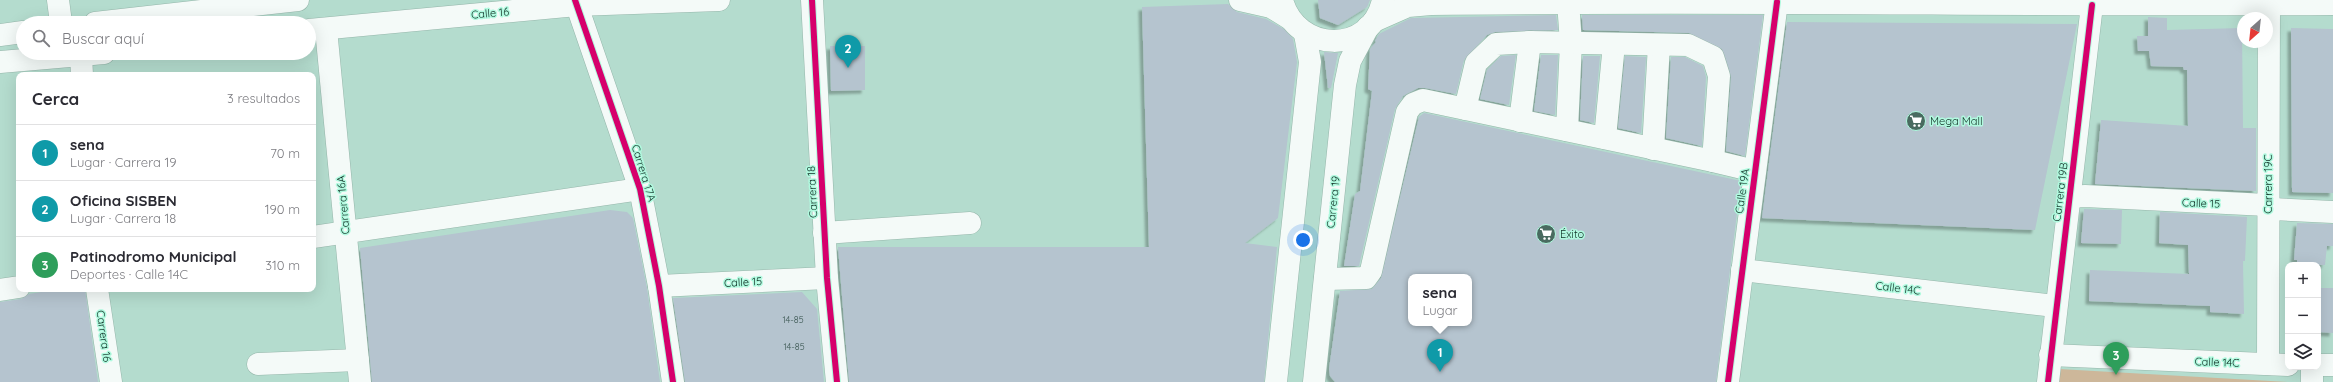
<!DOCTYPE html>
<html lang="es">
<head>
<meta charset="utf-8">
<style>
  body { margin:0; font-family:Quicksand,sans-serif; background:#f7f7f7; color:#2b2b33 }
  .controls { position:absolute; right:12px; bottom:12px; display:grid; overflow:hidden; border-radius:8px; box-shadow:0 4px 16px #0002 }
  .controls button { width:36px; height:36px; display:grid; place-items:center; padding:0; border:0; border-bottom:1px solid #e1e1e2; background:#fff; color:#2b2b33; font:20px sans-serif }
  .compass { position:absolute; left:2237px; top:12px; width:36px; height:36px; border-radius:50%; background:#fff; box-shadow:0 4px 16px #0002; rotate:207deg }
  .you { position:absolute; left:1303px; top:240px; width:14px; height:14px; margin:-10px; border:3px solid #fff; border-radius:50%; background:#1a73e8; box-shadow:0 0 0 6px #1a73e833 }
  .badge { display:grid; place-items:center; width:26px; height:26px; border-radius:50%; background:#0f766e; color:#fff; font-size:13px; font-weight:700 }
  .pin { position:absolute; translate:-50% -33px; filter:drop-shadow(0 1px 2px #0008) }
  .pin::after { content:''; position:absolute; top:21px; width:14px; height:12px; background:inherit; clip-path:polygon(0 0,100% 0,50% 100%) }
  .popup { position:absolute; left:1408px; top:274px; width:64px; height:52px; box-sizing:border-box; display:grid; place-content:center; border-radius:8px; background:#fff; filter:drop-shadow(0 1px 3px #0005); font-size:13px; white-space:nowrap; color:#7c7c81 }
  .popup b { font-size:15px; color:#2b2b33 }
  .popup::after { content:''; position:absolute; left:50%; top:100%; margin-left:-8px; border:8px solid transparent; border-top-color:#fff }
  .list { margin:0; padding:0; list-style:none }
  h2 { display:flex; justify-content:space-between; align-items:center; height:52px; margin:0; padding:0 16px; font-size:17px }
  h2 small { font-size:13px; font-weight:400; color:#7c7c81 }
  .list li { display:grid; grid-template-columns:26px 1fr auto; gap:12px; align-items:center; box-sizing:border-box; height:56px; padding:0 16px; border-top:1px solid #e1e1e2 }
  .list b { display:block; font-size:15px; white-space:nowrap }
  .list p { margin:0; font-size:13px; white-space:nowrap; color:#7c7c81 }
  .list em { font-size:13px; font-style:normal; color:#7c7c81 }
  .icon { flex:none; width:22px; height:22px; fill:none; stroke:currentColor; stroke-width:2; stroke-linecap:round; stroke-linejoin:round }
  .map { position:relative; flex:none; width:2333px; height:382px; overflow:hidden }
  .search { position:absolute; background:#fff; box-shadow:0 4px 16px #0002; left:16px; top:16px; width:300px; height:44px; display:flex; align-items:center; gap:10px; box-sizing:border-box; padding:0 14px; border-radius:22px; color:#7c7c81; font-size:15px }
  .panel { position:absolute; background:#fff; box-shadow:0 4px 16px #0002; left:16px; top:72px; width:300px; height:220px; border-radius:8px }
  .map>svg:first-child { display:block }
  .green { fill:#cdb79a }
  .building { fill:#b5c4cf; fill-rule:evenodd; filter:url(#shadow) }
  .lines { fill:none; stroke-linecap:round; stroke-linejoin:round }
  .minor-casing { stroke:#95b6aa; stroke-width:23 }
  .major-casing { stroke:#95b6aa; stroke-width:23 }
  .highway-casing { stroke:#95b6aa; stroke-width:23 }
  .minor { stroke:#f4faf8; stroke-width:22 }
  .major { stroke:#f4faf8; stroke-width:22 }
  .highway { stroke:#f4faf8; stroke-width:22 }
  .cycleway-casing { stroke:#b0fadf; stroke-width:8 }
  .cycleway { stroke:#d6006c; stroke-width:6 }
  .labels { text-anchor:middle; stroke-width:3; stroke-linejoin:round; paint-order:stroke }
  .number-label { font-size:9px; fill:#38544f }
  .street-label { font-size:11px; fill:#0f2e24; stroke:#b0fadf }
  .poi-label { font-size:11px; fill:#0f2e24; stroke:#b0fadf; text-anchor:start }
</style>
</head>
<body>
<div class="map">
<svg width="2333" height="382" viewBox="0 0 2333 382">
  <defs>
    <filter id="shadow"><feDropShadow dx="-3.5" dy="3.5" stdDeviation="1" flood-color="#0004"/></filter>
  </defs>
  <rect width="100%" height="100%" fill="#b4dcce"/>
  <polygon class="green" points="2059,369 2288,382 2059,382"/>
  <g class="building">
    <polygon points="1318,0 1370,0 1367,7 1338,25 1320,18"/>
    <polygon points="1228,4 1237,12 1266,19 1284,29 1293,39 1297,62 1278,218 1245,243 1277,247 1264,382 849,382 838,247 1149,247 1142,7"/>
    <polygon points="1556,15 1558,30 1495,32 1487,35 1464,60 1456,94 1425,88 1418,88 1403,96 1395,109 1359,266 1344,266 1355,194 1360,191 1372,91 1368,89 1370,49 1376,42 1375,41 1379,34 1411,18"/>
    <polygon points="1582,15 1763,15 1745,156 1726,151 1731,77 1722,49 1689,33 1583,30"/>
    <polygon points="2148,17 2167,18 2167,30 2242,28 2243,128 2256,128 2256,191 2095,184 2101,120 2188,126 2187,70 2184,70 2183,67 2151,66 2149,51 2138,51 2137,36 2148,36"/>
    <polygon points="1787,22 2077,24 2035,230 1762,218"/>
    <polygon points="2291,28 2333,29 2333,193 2292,192"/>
    <polygon points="830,46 865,46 865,90 831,91"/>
    <polygon points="1324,52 1338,53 1331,88 1328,88"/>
    <polygon points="1516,55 1509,105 1480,99 1487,70 1501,56"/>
    <polygon points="1541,55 1558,55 1555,115 1534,111"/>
    <polygon points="1583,56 1600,56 1594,123 1580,120"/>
    <polygon points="1625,56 1646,57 1641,133 1618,128"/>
    <polygon points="1671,57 1685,57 1703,66 1706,77 1702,146 1666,138"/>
    <path d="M1424 113 1741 181 1716 382H1335L1330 376 1329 369 1340 291 1372 289 1381 278 1419 117ZM1411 277H1469V323H1411Z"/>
    <polygon points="2084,209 2122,210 2121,244 2081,243"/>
    <polygon points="610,210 627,212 633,218 647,288 660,382 372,382 360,248"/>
    <polygon points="2160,212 2247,217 2245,261 2243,261 2244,314 2210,312 2210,306 2089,301 2090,270 2189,274 2188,245 2159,243"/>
    <polygon points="2297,223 2333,224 2333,246 2327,246 2325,265 2297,265 2297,260 2294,260"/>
    <polygon points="2318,288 2333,288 2333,333 2318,332"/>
    <polygon points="60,289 85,289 98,382 0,382 0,302 21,299 29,294"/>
    <polygon points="802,292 817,309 824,382 685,382 673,298"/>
  </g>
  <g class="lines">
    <g class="minor-casing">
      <g id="minor">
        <polyline points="58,0 61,23"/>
        <polyline points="575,0 640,189 659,286 673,382"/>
        <polyline points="812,0 827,278 837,382"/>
        <polyline points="326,29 360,382"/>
        <polyline points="81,55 82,75"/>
        <polyline points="1520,121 1530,42"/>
        <polyline points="1567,130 1571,43 1568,2"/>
        <polyline points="1605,138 1614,44"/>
        <polyline points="1653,149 1659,45"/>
        <polyline points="1713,161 1755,171"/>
        <polyline points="2069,197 2085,196 2267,205 2272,209 2333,212"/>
        <polyline points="824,233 970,223"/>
        <polyline points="313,237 640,189"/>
        <polyline points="1742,270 2055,306"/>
        <polyline points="1325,279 1366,278 1371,271 1407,112 1413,104 1423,100 1713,161 1719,76 1713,57 1688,45 1530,42 1496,44 1476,63 1465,109"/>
        <polyline points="659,286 827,278"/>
        <polyline points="97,289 111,382"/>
        <polyline points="0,290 19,287"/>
        <polyline points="2050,355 2288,365"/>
        <polyline points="258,364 358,360"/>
        <polyline points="2268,364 2269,4"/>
        <polyline points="2318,365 2333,365"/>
        <polyline points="1728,382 1777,2"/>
        <polyline points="2048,382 2092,5"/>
        <polyline points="2312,382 2312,367"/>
      </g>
    </g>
    <g class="major-casing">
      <g id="major">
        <polyline points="1240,0 1271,7 1289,18"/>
        <path d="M1374 21 1408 6 1431 4C1731 0 2032 6 2333 4"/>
        <polyline points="95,23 298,0"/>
        <polyline points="309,30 577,5 719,0"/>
        <polyline points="0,35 23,32"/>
        <polyline points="0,62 104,53"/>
      </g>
    </g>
    <g class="highway-casing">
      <g id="highway">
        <path d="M1282 0C1296 53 1371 56 1383 0"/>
        <polyline points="1276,382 1310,62 1305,34"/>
        <polyline points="1314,382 1345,85 1350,61 1368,27"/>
      </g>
    </g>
    <use href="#minor" class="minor"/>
    <use href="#major" class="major"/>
    <use href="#highway" class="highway"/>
    <g class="cycleway-casing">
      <g id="cycleway">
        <polyline points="575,0 640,189 659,286 673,382"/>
        <polyline points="812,0 827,278 837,382"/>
        <polyline points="1728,382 1777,2"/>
        <polyline points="2048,382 2092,5"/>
      </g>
    </g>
    <use href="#cycleway" class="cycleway"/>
  </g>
  <defs>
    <g id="supermarket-disc" transform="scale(1)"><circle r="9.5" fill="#496b60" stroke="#b0fadf"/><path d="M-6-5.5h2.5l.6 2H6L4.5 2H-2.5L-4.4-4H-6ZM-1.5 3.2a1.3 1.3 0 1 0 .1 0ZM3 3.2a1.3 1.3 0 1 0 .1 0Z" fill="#fff"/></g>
  </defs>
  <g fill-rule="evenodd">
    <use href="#supermarket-disc" x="1916" y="121"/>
    <use href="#supermarket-disc" x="1546" y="234"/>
  </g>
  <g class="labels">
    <g class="number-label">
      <text x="793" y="323">14-85</text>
      <text x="794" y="350">14-85</text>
    </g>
    <g class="street-label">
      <text transform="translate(490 13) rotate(-5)" y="4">Calle 16</text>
      <text transform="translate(644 173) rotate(73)" y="4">Carrera 17A</text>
      <text transform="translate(2268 184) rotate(-90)" y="4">Carrera 19C</text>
      <text transform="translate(1742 191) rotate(-82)" y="4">Calle 19A</text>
      <text transform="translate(812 192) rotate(-93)" y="4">Carrera 18</text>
      <text transform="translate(2060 192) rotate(-83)" y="4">Carrera 19B</text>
      <text transform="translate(1333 202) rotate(-84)" y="4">Carrera 19</text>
      <text transform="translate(2201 203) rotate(2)" y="4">Calle 15</text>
      <text transform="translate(343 205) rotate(-95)" y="4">Carrera 16A</text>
      <text transform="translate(743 282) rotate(-3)" y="4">Calle 15</text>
      <text transform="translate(1898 288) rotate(7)" y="4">Calle 14C</text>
      <text transform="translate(104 336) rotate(82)" y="4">Carrera 16</text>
      <text transform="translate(2217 362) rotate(2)" y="4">Calle 14C</text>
    </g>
    <g class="poi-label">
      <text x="1930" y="125">Mega Mall</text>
      <text x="1560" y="238">Éxito</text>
    </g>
  </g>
</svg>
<div class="controls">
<button>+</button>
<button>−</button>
<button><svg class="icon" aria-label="layers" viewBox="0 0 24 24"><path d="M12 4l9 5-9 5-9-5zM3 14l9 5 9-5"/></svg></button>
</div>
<svg class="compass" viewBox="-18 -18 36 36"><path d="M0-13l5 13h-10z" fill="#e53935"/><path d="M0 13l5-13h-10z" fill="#7c7c81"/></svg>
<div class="you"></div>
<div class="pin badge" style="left:1440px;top:372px;background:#0f9aa8">1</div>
<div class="popup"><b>sena</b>Lugar</div>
<div class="pin badge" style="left:848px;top:68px;background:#0f9aa8">2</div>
<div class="pin badge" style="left:2116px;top:375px;background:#2e9e5b">3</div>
<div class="search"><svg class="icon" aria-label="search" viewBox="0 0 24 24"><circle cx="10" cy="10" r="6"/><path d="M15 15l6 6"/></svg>Buscar aquí</div>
<section class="panel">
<h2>Cerca<small>3 resultados</small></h2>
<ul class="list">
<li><span class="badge" style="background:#0f9aa8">1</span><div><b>sena</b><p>Lugar · Carrera 19</p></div><em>70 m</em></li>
<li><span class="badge" style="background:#0f9aa8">2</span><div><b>Oficina SISBEN</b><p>Lugar · Carrera 18</p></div><em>190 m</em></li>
<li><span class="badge" style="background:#2e9e5b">3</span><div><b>Patinodromo Municipal</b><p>Deportes · Calle 14C</p></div><em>310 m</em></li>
</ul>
</section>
</div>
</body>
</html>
